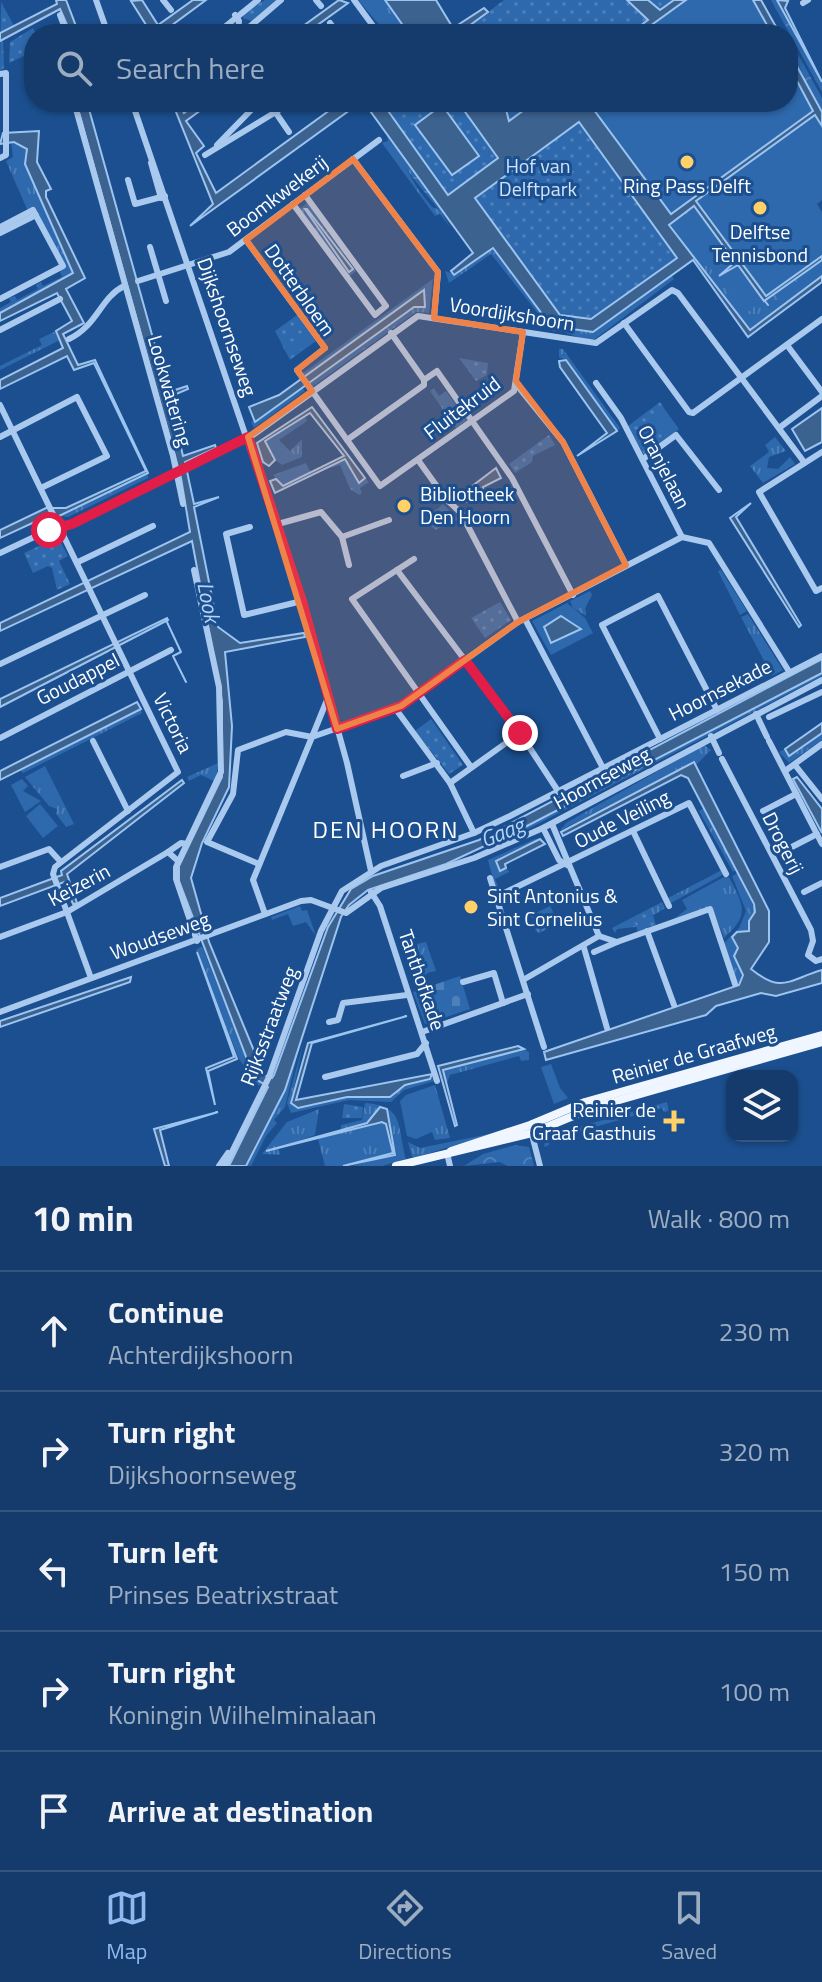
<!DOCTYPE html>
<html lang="en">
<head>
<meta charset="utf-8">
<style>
  body { margin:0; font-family:"Titillium Web",sans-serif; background:#214673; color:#f1f3f6 }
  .controls { position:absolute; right:24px; bottom:24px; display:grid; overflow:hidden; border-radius:16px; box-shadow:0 2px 6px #0004 }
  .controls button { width:72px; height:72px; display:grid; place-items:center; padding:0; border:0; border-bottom:2px solid #33557e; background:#143b6b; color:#f1f3f6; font:40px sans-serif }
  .stop { position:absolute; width:24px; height:24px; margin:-18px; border:6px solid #e11d48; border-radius:50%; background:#fff }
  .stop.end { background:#e11d48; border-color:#fff; box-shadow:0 2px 8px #0008 }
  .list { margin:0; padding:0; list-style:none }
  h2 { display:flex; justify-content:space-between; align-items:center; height:104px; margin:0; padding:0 32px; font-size:34px }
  h2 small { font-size:26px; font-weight:400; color:#9dadc1 }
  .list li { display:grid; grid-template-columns:52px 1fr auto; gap:24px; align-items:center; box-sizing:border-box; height:120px; padding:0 32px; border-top:2px solid #33557e }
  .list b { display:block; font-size:30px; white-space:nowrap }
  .list p { margin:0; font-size:26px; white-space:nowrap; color:#9dadc1 }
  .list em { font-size:26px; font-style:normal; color:#9dadc1 }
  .icon { flex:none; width:44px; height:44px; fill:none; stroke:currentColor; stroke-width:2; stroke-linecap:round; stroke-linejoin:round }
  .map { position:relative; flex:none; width:822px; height:1166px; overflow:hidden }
  .search { position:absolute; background:#143b6b; box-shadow:0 2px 6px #0004; left:24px; right:24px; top:24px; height:88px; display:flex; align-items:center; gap:20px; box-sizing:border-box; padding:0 28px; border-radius:32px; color:#9dadc1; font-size:30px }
  .sheet { height:704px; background:#143b6b }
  nav { display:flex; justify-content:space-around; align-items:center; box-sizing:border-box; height:112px; border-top:2px solid #33557e; background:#143b6b; font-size:22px; color:#9dadc1 }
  nav a { display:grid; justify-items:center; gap:4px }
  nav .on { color:#90b9f0 }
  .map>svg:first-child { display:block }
  .grass { fill:url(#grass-tufts) }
  .forest { fill:url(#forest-crowns) }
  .wetland { fill:url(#wetland-marsh) }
  .cemetery { fill:url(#cemetery-stones) }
  .park { fill:url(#park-dots) }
  .garden { fill:#2e69ad }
  .water { fill:#3c6290; stroke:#9cc4f0; stroke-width:2; fill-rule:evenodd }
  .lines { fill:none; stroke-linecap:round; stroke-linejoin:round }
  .stream { stroke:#9cc4f0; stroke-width:2 }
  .minor { stroke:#a9c9ee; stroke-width:6 }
  .major { stroke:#f0f6ff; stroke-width:8 }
  .route { stroke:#e11d48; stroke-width:10 }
  .marked { fill:#ee8249; fill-opacity:0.2; stroke:#ee8249; stroke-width:6; stroke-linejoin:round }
  .poi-dot { fill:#ffd166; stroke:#1b4f8f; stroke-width:3 }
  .labels { text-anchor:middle; stroke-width:6; stroke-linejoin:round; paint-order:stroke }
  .park-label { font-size:20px; fill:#cfe3fa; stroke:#1b4f8f }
  .poi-label { font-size:20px; fill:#fff; stroke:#1b4f8f }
  .street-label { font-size:20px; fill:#fff; stroke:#1b4f8f }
  .water-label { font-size:22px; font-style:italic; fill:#b5d3f5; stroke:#1b4f8f }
  .quarter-label { font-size:24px; letter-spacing:2px; fill:#fff; stroke:#1b4f8f }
</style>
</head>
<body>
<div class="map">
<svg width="822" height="1166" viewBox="0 0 822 1166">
  <defs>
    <pattern id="grass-tufts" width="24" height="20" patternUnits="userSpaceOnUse" patternTransform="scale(2)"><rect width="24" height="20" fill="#2e69ad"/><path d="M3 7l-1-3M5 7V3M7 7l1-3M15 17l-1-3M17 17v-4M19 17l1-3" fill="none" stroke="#4d80b9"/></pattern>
    <pattern id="forest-crowns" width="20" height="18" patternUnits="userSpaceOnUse" patternTransform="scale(2)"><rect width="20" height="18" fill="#2e69ad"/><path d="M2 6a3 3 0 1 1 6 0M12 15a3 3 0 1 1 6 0" fill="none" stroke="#4d80b9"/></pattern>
    <pattern id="wetland-marsh" width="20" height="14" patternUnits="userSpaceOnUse" patternTransform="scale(2)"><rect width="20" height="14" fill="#2e69ad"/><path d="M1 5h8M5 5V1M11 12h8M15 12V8" fill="none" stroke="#4d80b9"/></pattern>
    <pattern id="cemetery-stones" width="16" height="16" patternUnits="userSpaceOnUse" patternTransform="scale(2)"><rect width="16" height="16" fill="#2e69ad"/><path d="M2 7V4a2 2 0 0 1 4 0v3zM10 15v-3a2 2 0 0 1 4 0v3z" fill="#4d80b9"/></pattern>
    <pattern id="park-dots" width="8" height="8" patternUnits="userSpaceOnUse" patternTransform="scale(2)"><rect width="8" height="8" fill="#2e69ad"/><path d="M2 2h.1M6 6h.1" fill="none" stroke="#4d80b9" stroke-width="1.8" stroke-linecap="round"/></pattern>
  </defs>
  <rect width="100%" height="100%" fill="#1b4f8f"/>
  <g class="grass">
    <polygon points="358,0 385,0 409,34 382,34 382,28"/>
    <polygon points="387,136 418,189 432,207 440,210 450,227 440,214 435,216 382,143 388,141"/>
    <polygon points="11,142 27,149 25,164 73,273 0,313 0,308 11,302 9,298 15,296 17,300 38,289 36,285 41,282 43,286 62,277 60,272 65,266 36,209 27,209 6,161 13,157"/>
    <polygon points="307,203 356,271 349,277 299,209"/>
    <polygon points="694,206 771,306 822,268 822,276 750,330 669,225"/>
    <path d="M492 249 551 326 593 332 671 275 674 279 595 339C578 341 568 330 552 331L491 254 449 283 445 271 456 275Z"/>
    <polygon points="433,279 429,313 416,312 312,387 310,383 414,307 424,308 424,290 305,376 303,373"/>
    <polygon points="56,331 60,340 0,370 0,366 42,345 39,339"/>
    <polygon points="559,349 563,349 620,428 617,431 566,360 559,357"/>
    <polygon points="302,388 305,391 254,428 251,422"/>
    <polygon points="434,388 439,396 446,391 467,420 456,428 430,391"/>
    <polygon points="305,416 307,421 279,440 290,451 302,439 302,457 282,465 275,460 265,441"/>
    <polygon points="775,437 786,451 769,457 767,468 778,469 790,457 795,464 763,483 750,466 769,452 765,445"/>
    <polygon points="345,459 359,482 365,478 369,482 360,488 362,493 359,495 350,489 340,465 330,468"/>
    <polygon points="306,463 311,473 283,486 273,475"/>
    <polygon points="148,473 148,478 68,517 59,516"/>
    <polygon points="443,504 458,519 435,530 431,526 449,516 438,510 422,522"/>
    <polygon points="721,570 747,611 740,615 718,571"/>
    <polygon points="590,591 592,595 585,608 586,616 573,608 570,601"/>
    <polygon points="567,603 585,618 593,633 551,655 532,621"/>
    <polygon points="748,614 783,670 772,676 741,617"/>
    <polygon points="822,673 822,676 503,842 502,838"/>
    <polygon points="141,709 142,713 23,773 20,770"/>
    <polygon points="822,733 822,740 789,763 779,752 785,749 790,756"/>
    <polygon points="704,745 711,750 696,765 693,762 561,830 566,823"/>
    <polygon points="218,763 216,782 201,775 189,781 187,777"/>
    <polygon points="45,766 74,824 66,827 56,814 57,809 49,806 25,777"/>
    <polygon points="22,779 28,786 23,791 41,801 25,812 11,785"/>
    <polygon points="704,808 736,870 733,872 699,811"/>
    <polygon points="535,839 540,839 497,861 500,871 506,868 509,872 495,879 499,889 496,890 488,860"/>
    <polygon points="722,870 724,874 671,903 668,898"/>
    <path d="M738 873 756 912 749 931 732 937C740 951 746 974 737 986L724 943 739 928 746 911 732 876Z"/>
    <path d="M724 877H729C746 909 748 916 724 938L712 908 674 919 687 909 682 900Z"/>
    <polygon points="662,902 665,908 635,927 617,929 615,933 612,928"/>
    <polygon points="300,906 302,911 307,910 316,936 306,922 293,926 288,914 272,920 271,917"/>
    <polygon points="550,906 559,923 539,933 535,930 539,922 530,916"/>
    <polygon points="426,942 436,971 427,973 423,983 417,985 414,974 424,970 417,944"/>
    <polygon points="202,946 250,1067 261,1084 259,1086 239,1059 196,950"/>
    <polygon points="300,1044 285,1107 274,1120 277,1123 266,1136 251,1166 246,1166 285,1090"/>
    <polygon points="303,1044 291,1103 295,1107 347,1097 386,1097 405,1085 432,1078 434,1081 404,1090 391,1102 349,1100 291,1113 287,1103"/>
    <polygon points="523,1049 529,1052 529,1060 521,1061 519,1056 450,1075 446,1085 443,1070"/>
    <polygon points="551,1064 560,1088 568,1098 554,1104 541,1067"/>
    <polygon points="435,1085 450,1138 435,1140 432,1132 416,1139 407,1136 400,1101 406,1095"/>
    <polygon points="667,1102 669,1111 664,1112 662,1108 549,1140 549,1145 544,1147 546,1136"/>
    <path d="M365 1103C405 1106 397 1126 406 1159L382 1166H352L396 1154 387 1109 380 1107 367 1123 341 1131V1125L362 1120Z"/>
    <polygon points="319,1109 315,1135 278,1148 280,1155 262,1154 287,1122"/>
    <polygon points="385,1122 394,1153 343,1166 325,1166 318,1139"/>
    <polygon points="494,1133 417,1157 412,1157 408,1142 420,1148"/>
  </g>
  <g class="forest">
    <polygon points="771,0 777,0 822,82 822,92"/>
    <polygon points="788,36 822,98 822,112 788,50"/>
    <polygon points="822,260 822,268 771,307 766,300"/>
    <polygon points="515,1145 529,1147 534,1166 508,1166 499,1162 464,1166 483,1154"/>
  </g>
  <path class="wetland" d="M388 135 453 225 452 226C430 196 400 169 388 135Z"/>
  <polygon class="cemetery" points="460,976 470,1009 425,1024 413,992"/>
  <g class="park">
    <polygon points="265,0 277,0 252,21 243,18 243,12"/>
    <polygon points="504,0 678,0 631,34 459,34"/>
    <polygon points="1,2 17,31 3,38 4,68 0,71"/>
    <polygon points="33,28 36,34 34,51 9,63 10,42"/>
    <polygon points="370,102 578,102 692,262 593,329 551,322 491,237 476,247"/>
    <polygon points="297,315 316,341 290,360 275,331"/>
    <polygon points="459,358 488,363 487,375 476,381"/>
    <polygon points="660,402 666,411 652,420 665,440 644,455 628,426"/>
    <polygon points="549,435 555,445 533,456 532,462 515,473 509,464"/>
    <polygon points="58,537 68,556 59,561 70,584 57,590 52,568 48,566 33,573 24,553"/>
    <polygon points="500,602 511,620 485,638 471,618"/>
    <polygon points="431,719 463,765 449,774 415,731"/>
    <polygon points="651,909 656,925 638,932 633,919"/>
    <polygon points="344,1104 363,1107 362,1118 342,1118"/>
  </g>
  <g class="garden">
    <polygon points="686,0 752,0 771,34 639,34"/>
    <polygon points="788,65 813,111 670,214 588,102 788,102"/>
    <polygon points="815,115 822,126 822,200 817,204 822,212 822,256 766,297 696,201"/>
    <polygon points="697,211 735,262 718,274 720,277 738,265 763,300 745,314 678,225"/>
    <polygon points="306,332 312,340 290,357 283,348"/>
    <polygon points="666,411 679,429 665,440 651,420"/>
    <polygon points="40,804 58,826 43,838 26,816"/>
    <polygon points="426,1099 434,1128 415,1133 408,1104"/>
  </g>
  <g class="water">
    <polygon points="56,0 66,0 79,34 71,34 60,9 0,41 0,33 57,4"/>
    <polygon points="142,0 158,25 193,0 206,0 160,34 145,34 148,28 131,1"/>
    <polygon points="339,0 348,3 305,34 292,34"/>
    <polygon points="385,0 436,0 453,28 484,8 488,12 458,34 409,34"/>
    <polygon points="627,0 648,0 660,10 674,0 686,0 639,34 629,34 648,20"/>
    <polygon points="753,0 761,0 780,34 772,34"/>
    <polygon points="777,0 788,1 785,8 822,82"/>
    <path d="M788 50 822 112V126L815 115 696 201 766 296 822 256V260L764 301 738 265 719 276 735 262 694 206 669 225 750 330 822 276V282L748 337 693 260 593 332 551 326 493 248 454 275 451 271 473 253 368 108 377 102H393L386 108 448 195 498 158 458 102H496L500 107V102H504L509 121 535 102H588L671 214 813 111 788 64ZM579 122 677 258 591 319 560 315 475 198Z"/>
    <polygon points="76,102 87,102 166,385 169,392 187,386 188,389 169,397 183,456 215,445 216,448 185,462 194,504 219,497 194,507 218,627 240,643 304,633 305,637 225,652 232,726 229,787 202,843 191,878 209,942 264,1075 272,1078 274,1075 328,927 351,889 373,876 479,840 822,659 822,673 525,827 446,864 368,890 349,905 341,917 285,1090 246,1166 229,1166 268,1087 256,1079 250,1067 179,881 179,866 222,777 222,701 192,541 0,631 0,623 190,532 181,478"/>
    <polygon points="172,102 179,102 184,113 199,102 212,102 186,121 204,146 196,153 216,193 341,102 361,102 190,226 213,204"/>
    <polygon points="442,105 479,156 452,175 415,125"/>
    <polygon points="39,131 37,162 51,189 46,191 46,197 85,278 66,289 84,323 63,334 78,365 95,360 148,473 59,516 41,519 0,538 0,530 46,508 66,508 146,471 94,363 74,370 67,356 0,389 0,380 63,348 56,331 72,321 57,293 0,321 0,313 73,273 25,164 27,149 14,142 0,144 3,133"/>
    <polygon points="305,209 307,209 353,269 349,272"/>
    <polygon points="424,290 425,307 414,307 255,422 249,407 279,395"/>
    <polygon points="566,360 617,431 577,456 607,433 560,367 559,361"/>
    <polygon points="312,407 365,478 359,483 345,459 275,493 270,481 276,479 283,486 344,456 310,413 265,441 275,460 269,466 263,462 257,443"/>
    <polygon points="822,408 822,442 805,451 792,429"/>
    <polygon points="496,468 501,478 483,487 483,494 466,502 459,496"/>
    <polygon points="751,503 736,517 801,625 799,627 730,518"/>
    <polygon points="561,616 581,629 551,643 544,627"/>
    <polygon points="167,618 168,620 0,707 0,699"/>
    <polygon points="137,702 141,709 0,780 0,771"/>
    <polygon points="822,723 822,733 789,756 785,749"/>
    <path d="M694 762 769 911V942L751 969C782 994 788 980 822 970V983L776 996 761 993 716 1006 706 1015 546 1060 544 1052 739 985 743 975 734 956 738 948 732 937 737 932 749 931V921L755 912 754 904 688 778 681 775 563 836 561 832Z"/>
    <polygon points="797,777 822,809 822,833 793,779"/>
    <polygon points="182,780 184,783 67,874 77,903 73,904 64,882 0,906 0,898 62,875 61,871"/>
    <polygon points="540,839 545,844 505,864 506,868 500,871 496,861"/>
    <polygon points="197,952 237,1059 208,1071 215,1105 206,1068 234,1057"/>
    <polygon points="131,977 130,982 0,1027 0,1021"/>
    <polygon points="407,1016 312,1043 296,1100 432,1074 430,1079 405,1085 390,1097 347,1097 298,1108 291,1103 308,1043"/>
    <polygon points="518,1046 524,1049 443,1070 457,1125 455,1126 438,1066"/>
    <polygon points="380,1107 387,1109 395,1155 343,1166 393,1153 386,1124 382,1122 266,1151 367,1123"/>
    <polygon points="218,1112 160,1130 169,1166 165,1166 154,1129"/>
  </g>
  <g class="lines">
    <g class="stream">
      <polyline points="765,301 768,305"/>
      <polyline points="166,620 181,652 173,656 186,682"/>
    </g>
    <g class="minor">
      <polyline points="96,0 108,34"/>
      <polyline points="163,0 171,10"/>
      <polyline points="316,0 321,6"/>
      <polyline points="354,0 379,34"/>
      <polyline points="803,3 808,0"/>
      <polyline points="60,15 67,34"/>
      <polyline points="235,15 239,21 238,34"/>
      <polyline points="330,23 338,34"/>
      <polyline points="216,34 258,0"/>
      <polyline points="241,34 281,0"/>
      <polyline points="0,74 6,73 6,155 0,158"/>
      <polyline points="74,102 173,456 183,504"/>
      <polyline points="132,102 302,601 347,763 371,871"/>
      <polyline points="278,102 276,113 289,132"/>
      <polyline points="217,145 259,102"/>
      <polyline points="205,155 292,102"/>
      <polyline points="353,159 438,272 434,318"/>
      <polyline points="151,163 161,198"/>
      <polyline points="128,180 135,204 165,196"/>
      <polyline points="293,204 375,315 386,306 305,195"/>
      <polyline points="0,227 33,210 63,266 0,299"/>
      <polyline points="0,233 36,215"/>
      <polyline points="246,240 325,348 297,370 380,486 514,391 523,332"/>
      <polyline points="150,247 166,301"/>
      <polyline points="138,281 229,252 379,140"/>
      <polyline points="624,323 689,412 693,413 822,319"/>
      <polyline points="0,330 60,299"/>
      <path d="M69 339C98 325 100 298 124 286"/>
      <polyline points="787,345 822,392"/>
      <polyline points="424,380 437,371 512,478 573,595"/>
      <polyline points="596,383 621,418 682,537"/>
      <polyline points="516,384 563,442 626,565"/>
      <polyline points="0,405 178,772 55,867 53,874 91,978"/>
      <polyline points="779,428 822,396"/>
      <polyline points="0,437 77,397 107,456 41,488"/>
      <polyline points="347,440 424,385 424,380 391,333"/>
      <polyline points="822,452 759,492 816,591 822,588"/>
      <polyline points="643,459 676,435 719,490"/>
      <polyline points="418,460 446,499 461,513 518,622"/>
      <polyline points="278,524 321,512 342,537 389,520"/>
      <polyline points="250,527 226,534 244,615 302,601"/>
      <polyline points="342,537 349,565"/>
      <polyline points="682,537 709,543 790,673"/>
      <polyline points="0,553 49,530 72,524 253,435 418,316 596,343 672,290 678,293 804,462"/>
      <polyline points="414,559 352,599 471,767"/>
      <polyline points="78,562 153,526"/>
      <polyline points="194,570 219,687 221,772 176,867 176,879 197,941"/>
      <polyline points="397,570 520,733 558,791"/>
      <polyline points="525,619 603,768"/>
      <polyline points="0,664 145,595"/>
      <polyline points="395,708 450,783 474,833"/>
      <polyline points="756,714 767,737"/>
      <polyline points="769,717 822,692"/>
      <polyline points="711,736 719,753"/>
      <polyline points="0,738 171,650"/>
      <polyline points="660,739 602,625 658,596 717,710"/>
      <polyline points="93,741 128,811"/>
      <polyline points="769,741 822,844"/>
      <polyline points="722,759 811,930 813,941 808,955 816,961 822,959"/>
      <polyline points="795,765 822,799"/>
      <polyline points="785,771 822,744"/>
      <polyline points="403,776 437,763"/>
      <polyline points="450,783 520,733"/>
      <polyline points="763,811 796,794"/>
      <polyline points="543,828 559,860 567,865"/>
      <polyline points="633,831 669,906"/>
      <polyline points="784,851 817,834"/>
      <polyline points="168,852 181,843 187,844"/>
      <polyline points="259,864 207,842 233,794 238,750 286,732 312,737 329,695"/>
      <polyline points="0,867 49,849 60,861"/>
      <polyline points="490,878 544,1047"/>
      <polyline points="371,892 380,906 437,1081"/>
      <polyline points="804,892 822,883"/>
      <polyline points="496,897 689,803 726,874"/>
      <polyline points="265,914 253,880 312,737 401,706 518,622 682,537"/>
      <polyline points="647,931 674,1005"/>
      <polyline points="599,936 617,942 710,909 735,984"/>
      <polyline points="0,937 67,912 168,852 178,861"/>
      <polyline points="584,948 607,1028"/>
      <polyline points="594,952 617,942"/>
      <polyline points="523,980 599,936 552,824"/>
      <polyline points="463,982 494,973 503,1003"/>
      <polyline points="0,1012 301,901 311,900 346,913 381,888 474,858 543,828 822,680"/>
      <polyline points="329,1022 338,1020 343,1003 407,995"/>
      <polyline points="422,1032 528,994"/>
      <polyline points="325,1077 417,1054 426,1043"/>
      <polyline points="531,1131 540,1166"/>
      <polyline points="447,1153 450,1166"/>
      <polyline points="219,1166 228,1153"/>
      <polyline points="225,1166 269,1077 321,931 342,891 381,866 474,833 510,816 822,656"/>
    </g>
    <g class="major">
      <polyline points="451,1151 530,1125 585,1102 822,1035"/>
      <polyline points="396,1166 532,1133 595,1107 822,1042"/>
    </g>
  </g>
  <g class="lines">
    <polyline class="route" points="49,530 72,524 248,437 302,601 337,729 401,706 465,660 520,733"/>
  </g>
  <path class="marked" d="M353 159 438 272 434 318 523 332 516 381 563 442 626 565 518 622 401 706 337 729 248 437 312 391 297 370 325 348 246 240Z"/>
  <g class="poi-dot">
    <circle cx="687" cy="162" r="8"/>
    <circle cx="760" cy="208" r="8"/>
    <circle cx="404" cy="506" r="8"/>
    <circle cx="471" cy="907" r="8"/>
    <path d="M670 1109h8v8h8v8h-8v8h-8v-8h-8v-8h8z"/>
  </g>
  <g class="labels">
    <g class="park-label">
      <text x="538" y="173">Hof van<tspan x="538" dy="23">Delftpark</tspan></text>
    </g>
    <g class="poi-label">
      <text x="687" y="193">Ring Pass Delft</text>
      <text x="760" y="239">Delftse<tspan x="760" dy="23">Tennisbond</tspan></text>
      <text x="420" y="501" text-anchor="start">Bibliotheek<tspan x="420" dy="23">Den Hoorn</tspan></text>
      <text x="487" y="903" text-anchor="start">Sint Antonius &amp;<tspan x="487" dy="23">Sint Cornelius</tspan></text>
      <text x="656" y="1117" text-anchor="end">Reinier de<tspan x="656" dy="23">Graaf Gasthuis</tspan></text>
    </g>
    <g class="street-label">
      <text transform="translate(277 196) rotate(-37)" y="7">Boomkwekerij</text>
      <text transform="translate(300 290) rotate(55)" y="7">Dotterbloem</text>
      <text transform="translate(512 314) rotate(9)" y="7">Voordijkshoorn</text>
      <text transform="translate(227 327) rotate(71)" y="7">Dijkshoornseweg</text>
      <text transform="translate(170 391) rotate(74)" y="7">Lookwatering</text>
      <text transform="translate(462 408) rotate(-37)" y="7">Fluitekruid</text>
      <text transform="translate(664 467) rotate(63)" y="7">Oranjelaan</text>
      <text transform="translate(78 679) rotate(-27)" y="7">Goudappel</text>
      <text transform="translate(720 690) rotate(-27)" y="7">Hoornsekade</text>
      <text transform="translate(173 723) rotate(64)" y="7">Victoria</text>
      <text transform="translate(602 778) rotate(-29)" y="7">Hoornseweg</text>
      <text transform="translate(622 819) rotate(-27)" y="7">Oude Veiling</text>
      <text transform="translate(783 843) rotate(63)" y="7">Drogerij</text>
      <text transform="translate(79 885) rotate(-28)" y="7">Keizerin</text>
      <text transform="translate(160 936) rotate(-20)" y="7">Woudseweg</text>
      <text transform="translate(422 980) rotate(71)" y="7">Tanthofkade</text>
      <text transform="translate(269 1026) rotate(-69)" y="7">Rijksstraatweg</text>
      <text transform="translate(694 1054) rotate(-16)" y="7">Reinier de Graafweg</text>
    </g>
    <g class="water-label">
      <text transform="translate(209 602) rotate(79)" y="8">Look</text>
      <text transform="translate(502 832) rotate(-22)" y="8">Gaag</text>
    </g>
    <g class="quarter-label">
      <text x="386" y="838">DEN HOORN</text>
    </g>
  </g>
</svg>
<div class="controls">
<button><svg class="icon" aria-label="layers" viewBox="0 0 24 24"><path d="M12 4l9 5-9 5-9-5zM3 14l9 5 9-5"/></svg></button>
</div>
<div class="stop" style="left:49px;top:530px"></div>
<div class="stop end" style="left:520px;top:733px"></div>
<div class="search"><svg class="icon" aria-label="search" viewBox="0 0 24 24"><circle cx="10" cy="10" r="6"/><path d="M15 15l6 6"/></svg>Search here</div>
</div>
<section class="sheet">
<h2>10 min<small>Walk · 800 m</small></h2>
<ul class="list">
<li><svg class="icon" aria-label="ahead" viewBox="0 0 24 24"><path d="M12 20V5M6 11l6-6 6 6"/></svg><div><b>Continue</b><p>Achterdijkshoorn</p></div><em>230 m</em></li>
<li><svg class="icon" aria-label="right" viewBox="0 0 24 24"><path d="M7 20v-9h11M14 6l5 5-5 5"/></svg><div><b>Turn right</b><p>Dijkshoornseweg</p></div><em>320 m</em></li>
<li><svg class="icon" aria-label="left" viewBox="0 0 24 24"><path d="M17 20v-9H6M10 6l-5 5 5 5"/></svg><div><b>Turn left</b><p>Prinses Beatrixstraat</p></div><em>150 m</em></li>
<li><svg class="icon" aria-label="right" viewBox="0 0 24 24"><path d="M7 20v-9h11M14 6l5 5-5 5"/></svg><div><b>Turn right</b><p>Koningin Wilhelminalaan</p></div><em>100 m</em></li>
<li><svg class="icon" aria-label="arrive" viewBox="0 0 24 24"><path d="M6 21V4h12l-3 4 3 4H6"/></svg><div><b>Arrive at destination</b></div></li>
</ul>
</section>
<nav>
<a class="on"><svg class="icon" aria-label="map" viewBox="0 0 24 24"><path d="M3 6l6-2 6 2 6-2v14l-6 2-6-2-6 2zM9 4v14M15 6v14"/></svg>Map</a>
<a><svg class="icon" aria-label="directions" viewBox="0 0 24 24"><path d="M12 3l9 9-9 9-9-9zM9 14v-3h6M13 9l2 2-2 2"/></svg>Directions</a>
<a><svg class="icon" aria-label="saved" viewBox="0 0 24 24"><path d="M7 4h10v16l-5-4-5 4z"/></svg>Saved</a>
</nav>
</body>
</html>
